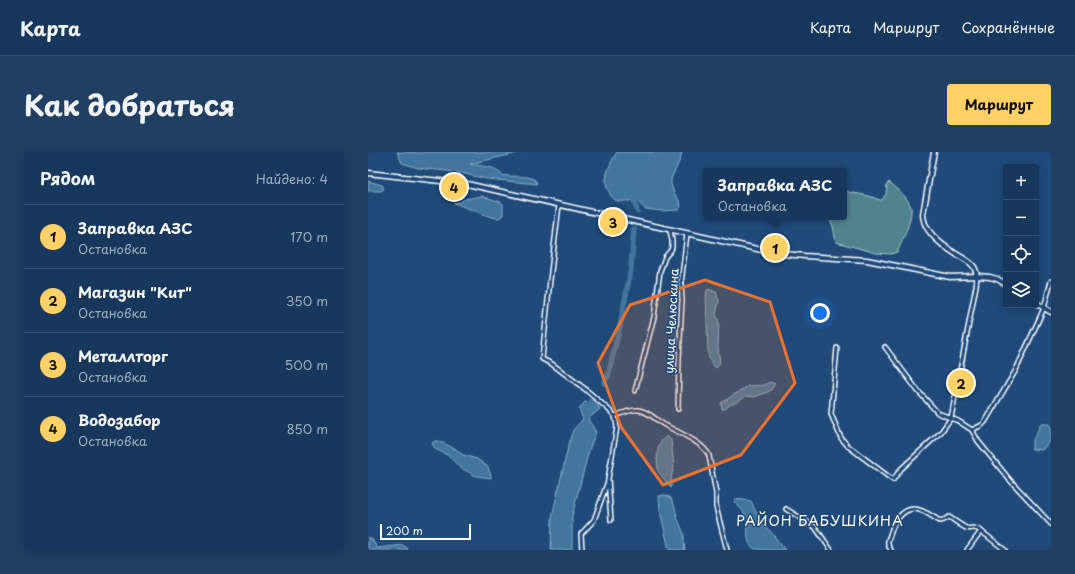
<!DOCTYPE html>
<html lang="ru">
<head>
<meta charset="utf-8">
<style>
  body { margin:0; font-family:"Playpen Sans",sans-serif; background:#203f62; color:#f1f3f6 }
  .controls { position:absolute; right:12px; top:12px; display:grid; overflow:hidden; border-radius:4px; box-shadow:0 2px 10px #0003 }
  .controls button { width:36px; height:36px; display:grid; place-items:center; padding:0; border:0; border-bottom:1px solid #365272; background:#17385c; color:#f1f3f6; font:20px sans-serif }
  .scale { position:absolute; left:12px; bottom:10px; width:91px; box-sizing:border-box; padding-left:4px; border:2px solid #fff; border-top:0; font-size:11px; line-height:14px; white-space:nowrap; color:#fff; -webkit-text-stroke:3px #1f4a7a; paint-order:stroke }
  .you { position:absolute; left:452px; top:161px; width:14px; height:14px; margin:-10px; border:3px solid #fff; border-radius:50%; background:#1a73e8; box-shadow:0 0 0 6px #1a73e833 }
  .badge { display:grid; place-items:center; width:26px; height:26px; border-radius:50%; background:#ffd166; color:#111; font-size:13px; font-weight:700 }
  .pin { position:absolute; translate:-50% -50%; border:2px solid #fff; box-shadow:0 1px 4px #0006 }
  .popup { position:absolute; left:335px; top:16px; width:144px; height:52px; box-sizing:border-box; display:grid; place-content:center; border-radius:4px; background:#17385c; filter:drop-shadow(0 1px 3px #0005); font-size:13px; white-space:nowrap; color:#9eacbb }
  .popup b { font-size:15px; color:#f1f3f6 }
  .popup::after { content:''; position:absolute; left:50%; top:100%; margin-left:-8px; border:8px solid transparent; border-top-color:#17385c }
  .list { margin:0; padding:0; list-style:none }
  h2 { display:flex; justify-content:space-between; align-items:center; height:52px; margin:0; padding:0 16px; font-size:17px }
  h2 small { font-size:13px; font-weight:400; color:#9eacbb }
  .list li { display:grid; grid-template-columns:26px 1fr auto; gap:12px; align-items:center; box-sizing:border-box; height:64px; padding:0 16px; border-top:1px solid #365272 }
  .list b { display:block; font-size:15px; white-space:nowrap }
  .list p { margin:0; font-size:13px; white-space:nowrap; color:#9eacbb }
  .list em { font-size:13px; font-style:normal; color:#9eacbb }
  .icon { flex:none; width:22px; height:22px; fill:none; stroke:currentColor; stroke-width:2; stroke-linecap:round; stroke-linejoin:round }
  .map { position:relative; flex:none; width:683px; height:398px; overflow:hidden; border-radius:4px }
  header { display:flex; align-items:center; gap:24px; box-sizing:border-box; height:56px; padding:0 20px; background:#17385c; border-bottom:1px solid #365272 }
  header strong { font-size:19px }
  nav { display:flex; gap:22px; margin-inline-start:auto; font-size:14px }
  .intro { display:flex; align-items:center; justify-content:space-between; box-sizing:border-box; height:96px; padding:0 24px }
  h1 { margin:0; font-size:28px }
  .button { padding:10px 18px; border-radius:4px; background:#ffd166; color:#111; font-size:14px; font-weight:700 }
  main { display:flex; gap:24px; padding:0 24px }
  aside { flex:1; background:#17385c; border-radius:4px; box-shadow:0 2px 10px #0003 }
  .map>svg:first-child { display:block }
  .green { fill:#51838e; stroke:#a8c1c6 }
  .water { fill:#42769f; stroke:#8eadc5 }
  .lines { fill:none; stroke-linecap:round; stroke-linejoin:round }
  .river { stroke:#42769f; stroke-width:5.5 }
  .street-casing { stroke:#fff; stroke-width:6 }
  .secondary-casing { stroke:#fff; stroke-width:7 }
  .street { stroke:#1f4a7a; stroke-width:3 }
  .secondary { stroke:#1f4a7a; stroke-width:4 }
  .marked { fill:#eb7230; fill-opacity:0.2; stroke:#eb7230; stroke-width:3; stroke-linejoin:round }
  .labels { text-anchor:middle; stroke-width:3; stroke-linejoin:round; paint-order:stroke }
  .street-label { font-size:12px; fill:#fff; stroke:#1f4a7a }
  .quarter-label { font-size:14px; letter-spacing:1px; fill:#fff; stroke:#1f4a7a }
</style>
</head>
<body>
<header>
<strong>Карта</strong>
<nav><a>Карта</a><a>Маршрут</a><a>Сохранённые</a></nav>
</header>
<div class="intro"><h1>Как добраться</h1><a class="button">Маршрут</a></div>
<main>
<aside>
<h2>Рядом<small>Найдено: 4</small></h2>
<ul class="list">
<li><span class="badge">1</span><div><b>Заправка АЗС</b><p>Остановка</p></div><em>170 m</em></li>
<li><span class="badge">2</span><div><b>Магазин &quot;Кит&quot;</b><p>Остановка</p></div><em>350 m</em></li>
<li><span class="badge">3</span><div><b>Металлторг</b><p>Остановка</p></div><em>500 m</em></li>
<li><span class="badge">4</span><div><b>Водозабор</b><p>Остановка</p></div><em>850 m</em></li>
</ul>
</aside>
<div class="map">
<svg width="683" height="398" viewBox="0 0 683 398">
  <rect width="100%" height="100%" fill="#1f4a7a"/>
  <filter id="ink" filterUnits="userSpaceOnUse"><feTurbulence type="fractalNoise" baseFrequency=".025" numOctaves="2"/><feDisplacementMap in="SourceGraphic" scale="8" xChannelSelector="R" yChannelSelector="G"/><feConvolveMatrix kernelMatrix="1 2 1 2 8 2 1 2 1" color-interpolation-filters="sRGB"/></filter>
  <g filter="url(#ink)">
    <path class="green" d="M521 30C529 36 541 46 543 56 545 66 534 91 529 100L523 102 508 101 468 90C465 80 467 71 458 65H476V39L501 44 512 48H514L518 42 519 32Z"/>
    <g class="water">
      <path d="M29 0C40 0 52 2 63 0H154L102 12C109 14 121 14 127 17 130 19 132 22 135 23 143 26 168 21 169 32L119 27 88 20 50 16 34 11Z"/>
      <path d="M249 0H314L312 8 303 27V32L306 41 312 50 313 55 310 58 294 59 277 57 265 45 262 49H250L245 47C243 44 241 40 239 36 235 24 243 10 249 0Z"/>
      <polygon points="0,29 14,33 16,37 13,39 0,39"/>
      <polygon points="114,44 133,50 135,52 135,63 131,66 123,65 86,51 92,50 97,47"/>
      <path d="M340 137 348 140 351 149 348 162 351 170 350 195 352 211 348 216C343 212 341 207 340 202L338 145 339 138Z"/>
      <polygon points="402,230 407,232 402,239 387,245 378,244 369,250 363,252 357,257 354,257 353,251 380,234 396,233"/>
      <polygon points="217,250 229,252 232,257 220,267 228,280 221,298 204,364 204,398 183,398 184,365 200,295 205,278 215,267 211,257"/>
      <polygon points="673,272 681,272 683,276 683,288 674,298 664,297 664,290"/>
      <polygon points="299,284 303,288 306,315 303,326 304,334 303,336 290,319 289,307 290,296 294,288"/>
      <polygon points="67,289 70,289 88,297 95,303 109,307 120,315 123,324 123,326 108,324 91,315 81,304 67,297 64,291"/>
      <polygon points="297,343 303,346 307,355 309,365 316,382 316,391 317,398 301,398 292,359 291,344"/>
      <path d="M367 347 383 349 392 369 398 376 403 380 417 398C409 398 394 398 388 397 375 392 382 375 378 365 376 359 371 355 366 350Z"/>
      <polygon points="0,385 3,386 9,396 35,393 39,396 40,398 0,398"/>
    </g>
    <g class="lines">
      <g class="river">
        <polyline points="263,38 269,59"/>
        <polyline points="236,231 240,224 252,174 263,116 266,77"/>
        <polyline points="220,257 224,248"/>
      </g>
      <g class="street-casing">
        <g id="street">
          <polyline points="191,53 182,128 174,207 184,212 217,237 239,256 247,264 249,275 240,327 243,368"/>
          <polyline points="517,195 550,239 570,261 590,269 604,278 610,289 641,327 683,372"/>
          <polyline points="469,196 463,262 473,286 480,294 525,328 533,317 573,280 583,266 608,134 609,124"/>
          <polyline points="267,239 286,165 292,119 297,105 303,98 304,95 304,89 302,78"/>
          <polyline points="310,257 311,207 314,148 313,132 319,82"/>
          <path d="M247 264C254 261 263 257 271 258 281 260 287 267 295 272 307 279 337 291 341 304L348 341V355L359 398"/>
          <polyline points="604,278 614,273 617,270 648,218 676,156 683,129"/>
          <polyline points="418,357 447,375 463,398"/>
          <polyline points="214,398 213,382 226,368 240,329"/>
          <path d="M523 398C522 396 520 394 520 392 519 389 521 386 522 383 525 372 533 357 546 357 556 357 564 365 572 369L576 368 581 365C586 368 592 373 598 376 604 378 605 373 613 379"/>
          <polyline points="599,398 613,379 637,398"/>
        </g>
      </g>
      <g class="secondary-casing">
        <g id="secondary">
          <path d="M566 0 555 62C555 79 575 94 588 102 594 106 602 109 606 115 608 118 608 121 609 124"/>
          <polyline points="0,21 99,32 407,101 437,104 499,108 582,125 609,124 622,125 629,127 638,132"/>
          <polyline points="668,151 683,160"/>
        </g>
      </g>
      <use href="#street" class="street"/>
      <use href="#secondary" class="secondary"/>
    </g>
  </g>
  <path class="marked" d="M337 128 402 150 427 231 373 303 295 333 253 275 230 211 262 153Z"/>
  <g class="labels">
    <g class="street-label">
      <text transform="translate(304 169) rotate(-87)" y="4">улица Челюскина</text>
    </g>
    <g class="quarter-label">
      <text x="452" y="374">РАЙОН БАБУШКИНА</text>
    </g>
  </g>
</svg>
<div class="controls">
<button>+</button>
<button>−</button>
<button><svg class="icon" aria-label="locate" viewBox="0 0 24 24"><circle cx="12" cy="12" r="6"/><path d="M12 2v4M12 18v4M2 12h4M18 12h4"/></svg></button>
<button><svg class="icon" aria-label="layers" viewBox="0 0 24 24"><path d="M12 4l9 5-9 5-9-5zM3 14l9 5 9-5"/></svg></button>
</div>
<div class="scale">200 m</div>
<div class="you"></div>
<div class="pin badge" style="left:407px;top:96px">1</div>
<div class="popup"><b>Заправка АЗС</b>Остановка</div>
<div class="pin badge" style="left:593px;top:231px">2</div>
<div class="pin badge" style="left:245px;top:70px">3</div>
<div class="pin badge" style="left:86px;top:35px">4</div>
</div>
</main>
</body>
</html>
